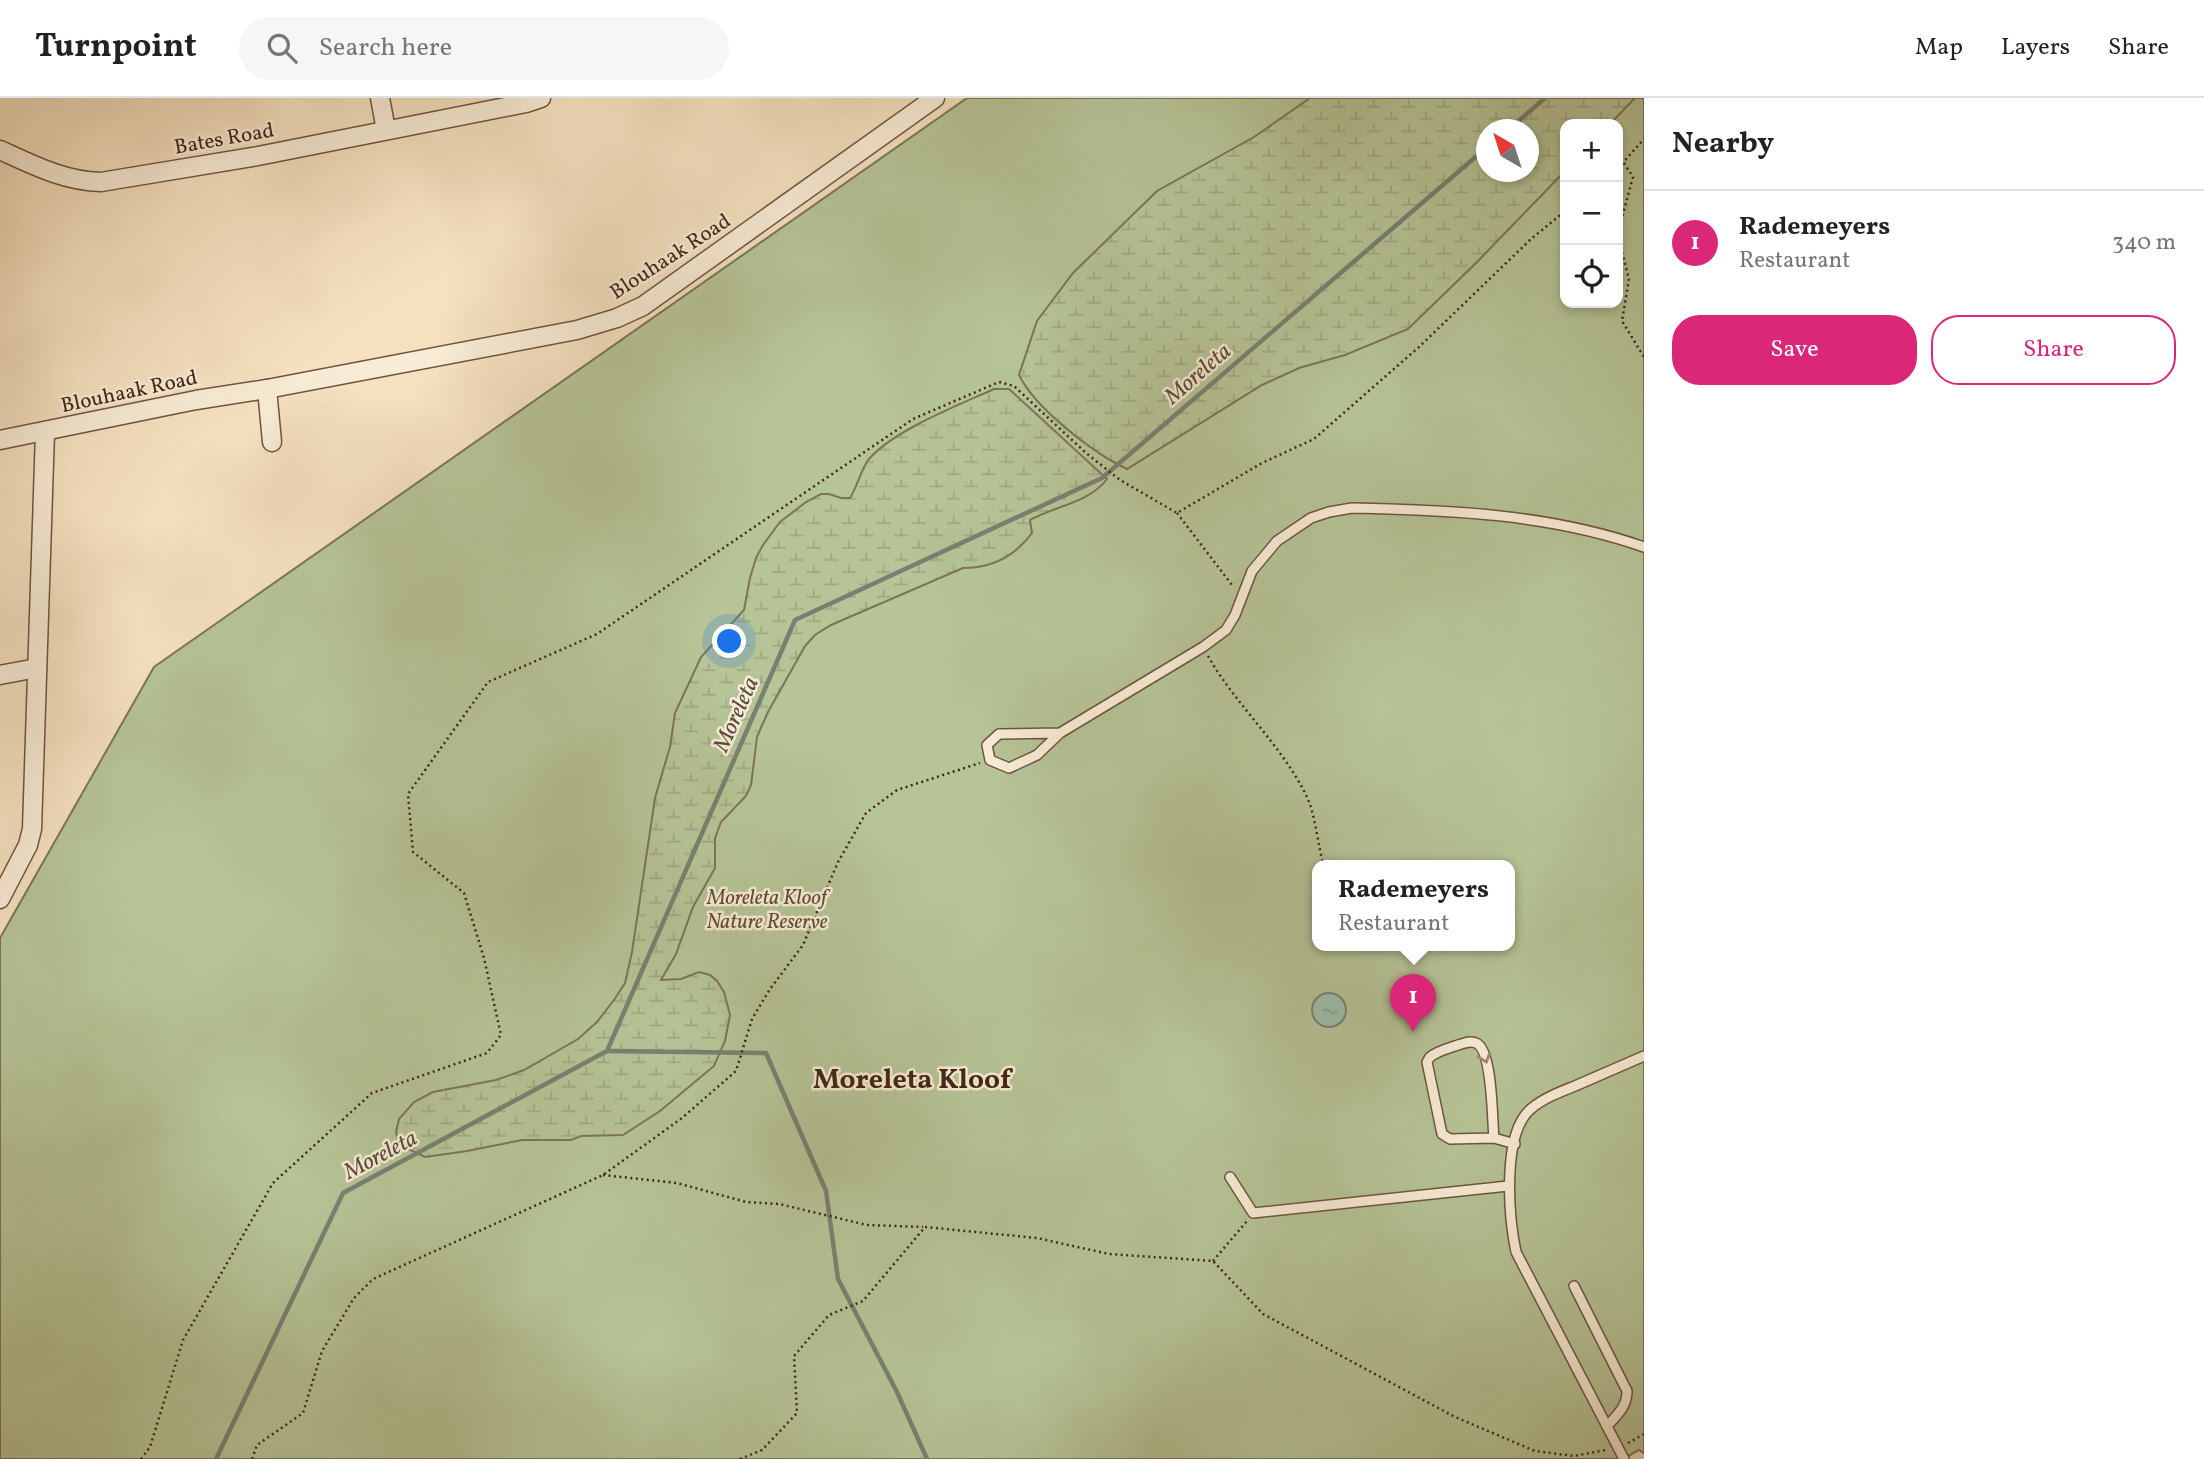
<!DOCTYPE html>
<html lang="en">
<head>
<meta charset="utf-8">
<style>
  body { margin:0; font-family:Vollkorn,serif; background:#f6f6f6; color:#222 }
  .controls { position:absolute; right:21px; top:21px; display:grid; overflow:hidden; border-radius:14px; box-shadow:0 4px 10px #0003 }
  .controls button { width:63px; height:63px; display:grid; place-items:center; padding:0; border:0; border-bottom:2px solid #e0e0e0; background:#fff; color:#222; font:35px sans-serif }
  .compass { position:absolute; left:1476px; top:21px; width:63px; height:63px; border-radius:50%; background:#fff; box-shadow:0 4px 10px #0003; rotate:321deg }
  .you { position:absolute; left:730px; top:544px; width:24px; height:24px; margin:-18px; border:5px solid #fff; border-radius:50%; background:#1a73e8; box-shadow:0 0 0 10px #1a73e833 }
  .badge { display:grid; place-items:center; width:46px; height:46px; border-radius:50%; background:#db2777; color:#fff; font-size:23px; font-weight:700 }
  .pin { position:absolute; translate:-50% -58px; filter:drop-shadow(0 2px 4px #0008) }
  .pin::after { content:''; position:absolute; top:37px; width:24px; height:21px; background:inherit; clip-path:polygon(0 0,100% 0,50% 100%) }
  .popup { position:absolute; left:1312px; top:762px; width:203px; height:91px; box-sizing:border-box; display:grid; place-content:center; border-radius:14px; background:#fff; filter:drop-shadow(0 2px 5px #0005); font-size:23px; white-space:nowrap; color:#767676 }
  .popup b { font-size:26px; color:#222 }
  .popup::after { content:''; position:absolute; left:50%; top:100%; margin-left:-14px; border:14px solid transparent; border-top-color:#fff }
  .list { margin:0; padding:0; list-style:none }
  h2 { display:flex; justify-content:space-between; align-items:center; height:91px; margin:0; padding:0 28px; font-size:30px }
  h2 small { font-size:23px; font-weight:400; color:#767676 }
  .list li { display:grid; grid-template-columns:46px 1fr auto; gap:21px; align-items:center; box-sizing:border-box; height:105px; padding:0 28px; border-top:2px solid #e0e0e0 }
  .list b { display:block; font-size:26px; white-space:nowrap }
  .list p { margin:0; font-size:23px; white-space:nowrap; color:#767676 }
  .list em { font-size:23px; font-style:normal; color:#767676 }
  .actions { display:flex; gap:14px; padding:21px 28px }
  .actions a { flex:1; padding:16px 0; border:2px solid #db2777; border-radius:28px; text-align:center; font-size:24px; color:#db2777 }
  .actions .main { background:#db2777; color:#fff }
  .icon { flex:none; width:38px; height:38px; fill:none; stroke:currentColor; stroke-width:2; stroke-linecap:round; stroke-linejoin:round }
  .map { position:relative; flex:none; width:1644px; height:1361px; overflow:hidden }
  header { display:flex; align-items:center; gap:42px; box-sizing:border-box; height:98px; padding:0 35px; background:#fff; border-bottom:2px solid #e0e0e0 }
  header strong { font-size:33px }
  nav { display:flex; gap:38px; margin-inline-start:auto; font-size:24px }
  .search { width:490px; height:63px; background:#f6f6f6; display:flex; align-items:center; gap:18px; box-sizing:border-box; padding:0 24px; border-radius:38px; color:#767676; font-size:26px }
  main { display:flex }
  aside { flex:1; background:#fff }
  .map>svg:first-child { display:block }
  .green { fill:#b6c497; stroke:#7c7556; stroke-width:2; fill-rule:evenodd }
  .wetland { fill:url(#wetland-marsh); stroke:#7c7556; stroke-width:2; fill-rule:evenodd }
  .water { fill:url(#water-ripples); stroke:#788171; stroke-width:2 }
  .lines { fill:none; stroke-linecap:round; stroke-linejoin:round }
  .stream { stroke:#788171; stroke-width:4.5 }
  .lane-casing { stroke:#6e5540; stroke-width:12 }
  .street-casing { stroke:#6e5540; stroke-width:21 }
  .path { stroke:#412616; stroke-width:2.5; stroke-dasharray:2 3.5; stroke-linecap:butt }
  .lane { stroke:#f8ecd6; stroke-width:9 }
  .street { stroke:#f8ecd6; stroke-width:18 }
  .oneway { stroke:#9c8976 }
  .labels { text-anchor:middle; stroke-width:5; stroke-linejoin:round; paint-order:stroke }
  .street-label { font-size:21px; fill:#412616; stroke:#f8ecd6 }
  .park-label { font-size:21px; font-style:italic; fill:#5e4e36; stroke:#f8ecd6 }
  .water-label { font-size:23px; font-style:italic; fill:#584c3c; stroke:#f8ecd6 }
  .district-label { font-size:28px; font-weight:bold; fill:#412616; stroke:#f8ecd6 }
</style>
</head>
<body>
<header>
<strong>Turnpoint</strong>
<div class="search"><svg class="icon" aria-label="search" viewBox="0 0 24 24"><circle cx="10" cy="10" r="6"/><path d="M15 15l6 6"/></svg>Search here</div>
<nav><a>Map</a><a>Layers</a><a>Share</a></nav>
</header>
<main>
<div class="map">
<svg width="1644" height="1361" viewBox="0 0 1644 1361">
  <defs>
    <pattern id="wetland-marsh" width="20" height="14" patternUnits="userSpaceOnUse" patternTransform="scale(1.75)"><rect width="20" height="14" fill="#b6c497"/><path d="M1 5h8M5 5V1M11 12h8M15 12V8" fill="none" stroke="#9ea881"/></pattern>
    <pattern id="water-ripples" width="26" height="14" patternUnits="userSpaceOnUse" patternTransform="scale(1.75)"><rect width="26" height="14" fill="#9dbeae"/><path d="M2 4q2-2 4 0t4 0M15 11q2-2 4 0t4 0" fill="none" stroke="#829a8d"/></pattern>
  </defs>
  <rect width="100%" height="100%" fill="#f5e1c0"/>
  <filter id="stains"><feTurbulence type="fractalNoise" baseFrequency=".00286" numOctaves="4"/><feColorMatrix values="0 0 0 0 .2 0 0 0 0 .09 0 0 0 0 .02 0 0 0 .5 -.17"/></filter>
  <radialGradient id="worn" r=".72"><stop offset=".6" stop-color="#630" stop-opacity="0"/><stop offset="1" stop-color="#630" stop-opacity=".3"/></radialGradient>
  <path class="green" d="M967 0H1644V1355L1639 1352 1623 1361H0V840L154 569ZM1565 26H1618V205H1565ZM1486 32H1528V74H1486ZM1317 768H1509V848H1317Z"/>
  <g class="wetland">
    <path d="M1310 0H1635L1610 26H1565V73L1477 164 1408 231 1345 257 1299 270 1262 287 1127 371C1093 355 1035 310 1019 277L1037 223 1073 175 1157 93 1254 39ZM1486 32H1528V74H1486Z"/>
    <path d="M994 291H1009L1107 381C1089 405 1055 408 1030 422L1032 435C1015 458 992 470 963 470L831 527 815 537 805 548 768 614 757 639 751 687 746 698 721 724 715 740V770L693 809 676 856 661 882 681 881 699 874 710 877 717 883 724 894 730 917 725 943 714 968 660 1013 623 1037 581 1038 571 1042H522L467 1053 425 1059 404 1049 398 1042 396 1034 399 1021 414 1004 433 994 496 982 524 972 578 941 597 924 614 902 625 885 632 854 655 700 670 649 675 615 701 559 744 512 750 480 756 460 763 447 780 424 806 404 821 396H829L841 400H850C857 389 862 369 869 361 894 332 959 307 994 291Z"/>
  </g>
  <circle class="water" cx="1329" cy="912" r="17"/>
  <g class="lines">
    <g class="stream">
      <polyline points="1508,32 1545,0"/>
      <polyline points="607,953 766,955 826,1093 838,1181 897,1294 927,1361"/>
      <polyline points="216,1361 343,1095 607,953 795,522 1102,380 1486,50"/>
    </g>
    <g class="lane-casing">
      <g id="lane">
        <path d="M1060 635 999 636 987 647 990 662 1009 670 1037 657 1060 635 1203 549 1226 532 1235 517 1252 473 1277 443 1311 420 1329 414 1352 410C1450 412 1550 416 1644 449"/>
        <path d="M1494 1040C1492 1023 1493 952 1476 945 1470 942 1462 946 1455 948 1446 951 1438 953 1430 959L1427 964 1442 1036 1450 1041 1494 1040 1515 1046"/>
        <polyline points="1230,1079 1253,1115 1508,1088"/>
        <path d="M1574 1188 1627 1293C1627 1309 1617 1317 1607 1328"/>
        <path d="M1624 1361 1516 1154C1509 1120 1501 1034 1532 1010 1544 1000 1560 994 1575 988 1598 978 1621 968 1644 958"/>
      </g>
    </g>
    <g class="street-casing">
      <g id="street">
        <polyline points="380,0 386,32"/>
        <path d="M0 52C33 67 64 83 101 84L258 58 526 5 541 0"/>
        <polyline points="267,291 272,344"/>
        <polyline points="0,342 196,302 267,291 577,232 617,220 643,208 935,0"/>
        <polyline points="0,577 37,570"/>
        <polyline points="0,801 28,747 32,731 45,334"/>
      </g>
    </g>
    <g class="path">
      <polyline points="1624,65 1633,79 1621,123 1622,154 1629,181 1622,223 1644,259"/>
      <polyline points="1618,70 1644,41"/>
      <polyline points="1177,415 1232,487"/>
      <path d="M1208 558C1235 606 1279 644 1305 695 1316 715 1317 746 1324 768"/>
      <polyline points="603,1077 677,1085 746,1104 779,1106 867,1127 923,1129"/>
      <polyline points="1213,1163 1247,1123"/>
      <polyline points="1628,1345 1644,1336"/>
      <polyline points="141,1361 150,1349 183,1242 273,1085 372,995 487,955 501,937 484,860 464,795 413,754 408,696 488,584 597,536 913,321 999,284 1014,288 1086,355 1120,382 1177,415 1262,365 1314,341 1419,249 1531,141 1565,113"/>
      <polyline points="252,1361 257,1347 303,1315 322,1253 354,1200 373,1181 603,1077 682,1020 736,973 752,921 770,891 803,847 838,764 866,715 897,692 980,665"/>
      <polyline points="740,1361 762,1352 797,1315 794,1258 829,1217 863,1203 925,1129 1037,1140 1109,1156 1213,1163 1263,1216 1455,1319 1535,1353 1574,1358 1606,1352"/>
    </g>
    <use href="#lane" class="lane"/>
    <use href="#street" class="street"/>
  </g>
  <defs><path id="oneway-chevron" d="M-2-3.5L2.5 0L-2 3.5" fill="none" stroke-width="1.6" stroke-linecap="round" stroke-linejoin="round" transform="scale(1.75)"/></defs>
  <use class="oneway" href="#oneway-chevron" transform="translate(1485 960) rotate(72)"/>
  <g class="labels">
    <g class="street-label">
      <text transform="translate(224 40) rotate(-10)" y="7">Bates Road</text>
      <text transform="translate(670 158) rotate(-33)" y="7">Blouhaak Road</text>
      <text transform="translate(129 293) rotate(-12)" y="7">Blouhaak Road</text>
    </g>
    <g class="park-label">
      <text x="767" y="806">Moreleta Kloof<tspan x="767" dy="24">Nature Reserve</tspan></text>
    </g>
    <g class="water-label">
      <text transform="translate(1197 275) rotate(-41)" y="8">Moreleta</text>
      <text transform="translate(735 616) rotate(-66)" y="8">Moreleta</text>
      <text transform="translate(380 1056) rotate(-28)" y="8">Moreleta</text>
    </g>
    <g class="district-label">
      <text x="912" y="990">Moreleta Kloof</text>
    </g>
  </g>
  <rect width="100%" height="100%" filter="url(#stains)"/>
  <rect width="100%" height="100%" fill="url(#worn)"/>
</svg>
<div class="controls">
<button>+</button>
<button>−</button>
<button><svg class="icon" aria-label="locate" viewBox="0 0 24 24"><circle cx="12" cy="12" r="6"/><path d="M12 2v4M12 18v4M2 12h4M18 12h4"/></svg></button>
</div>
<svg class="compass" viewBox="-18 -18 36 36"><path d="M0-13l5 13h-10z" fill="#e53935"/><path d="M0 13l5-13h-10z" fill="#767676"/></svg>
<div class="you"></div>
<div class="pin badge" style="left:1413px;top:934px">1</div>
<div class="popup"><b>Rademeyers</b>Restaurant</div>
</div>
<aside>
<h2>Nearby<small></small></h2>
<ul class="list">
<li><span class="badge">1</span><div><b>Rademeyers</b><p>Restaurant</p></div><em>340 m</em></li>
</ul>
<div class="actions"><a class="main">Save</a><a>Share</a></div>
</aside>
</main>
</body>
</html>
